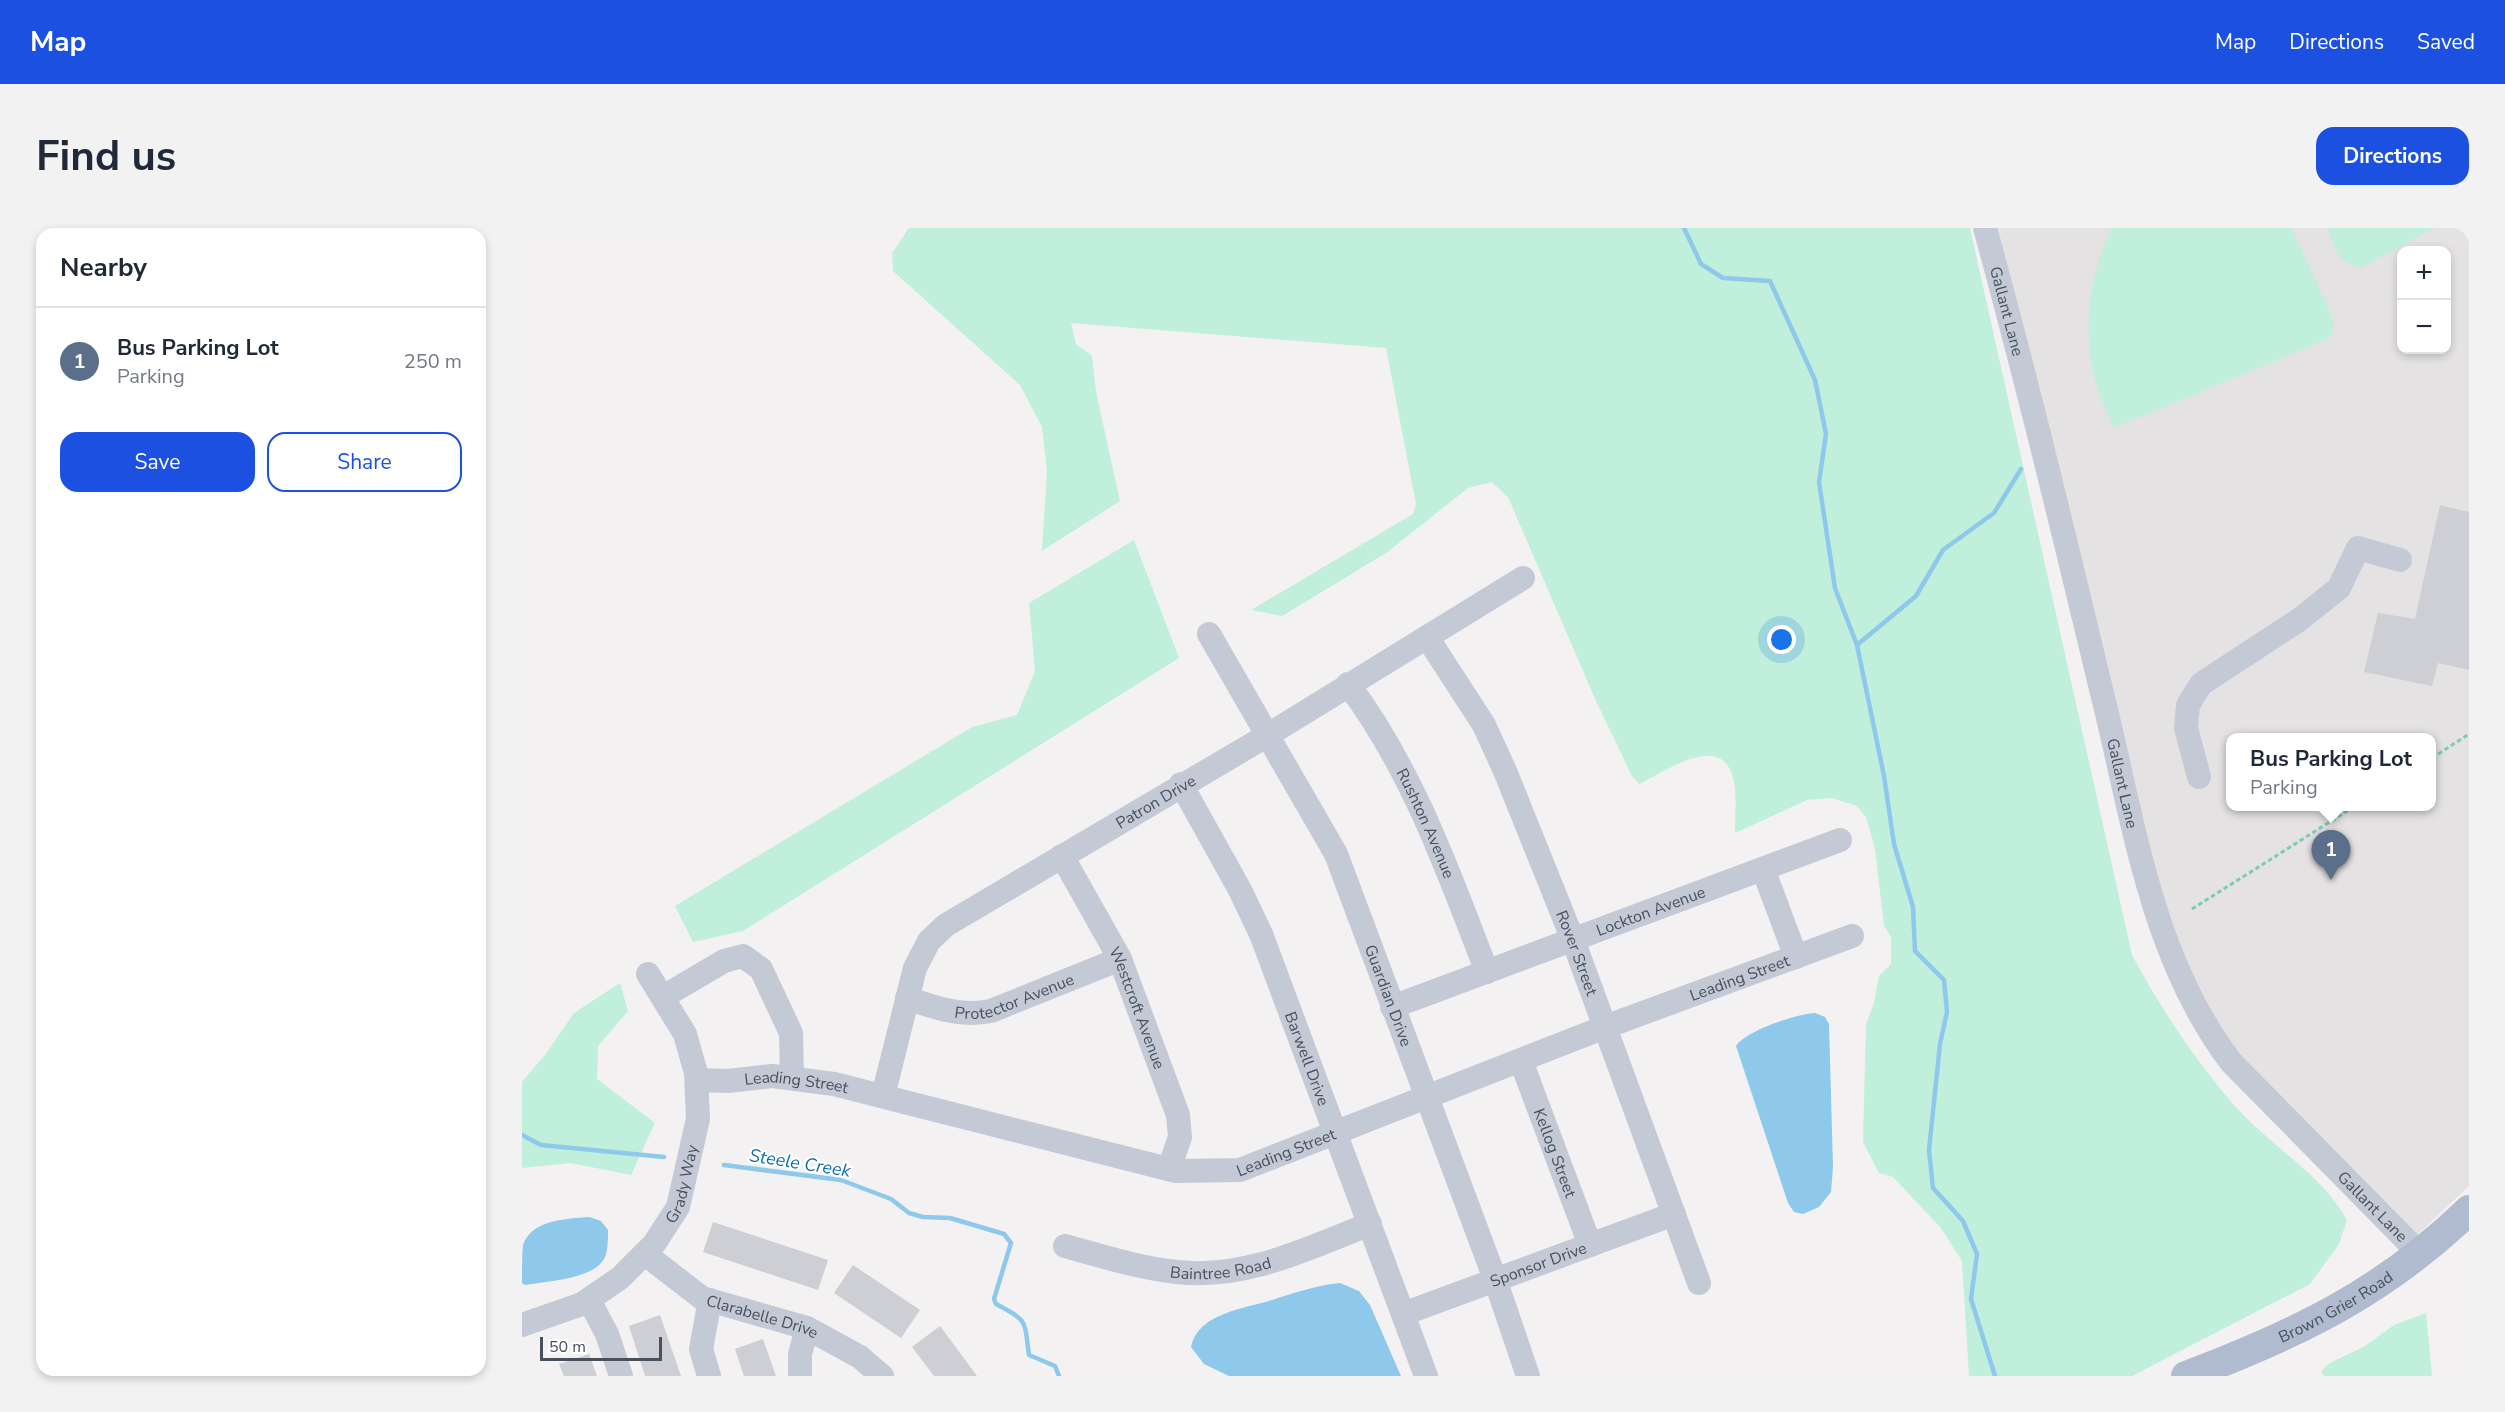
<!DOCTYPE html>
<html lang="en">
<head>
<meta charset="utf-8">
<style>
  body { margin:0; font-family:"Nunito Sans",sans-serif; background:#f2f2f3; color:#1f2937 }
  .controls { position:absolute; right:18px; top:18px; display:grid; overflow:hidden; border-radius:12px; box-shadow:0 3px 9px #0003 }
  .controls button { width:54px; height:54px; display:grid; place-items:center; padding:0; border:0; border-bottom:2px solid #e0e1e3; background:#fff; color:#1f2937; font:30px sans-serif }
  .scale { position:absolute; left:18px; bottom:15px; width:122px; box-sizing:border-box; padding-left:6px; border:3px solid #48505e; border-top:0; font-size:16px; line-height:21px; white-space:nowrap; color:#48505e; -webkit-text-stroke:4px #fff; paint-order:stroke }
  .you { position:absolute; left:1260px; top:412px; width:21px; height:21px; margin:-15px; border:4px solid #fff; border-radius:50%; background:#1a73e8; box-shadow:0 0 0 9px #1a73e833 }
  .badge { display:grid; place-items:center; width:39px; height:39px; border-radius:50%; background:#1c50e1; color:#fff; font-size:20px; font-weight:700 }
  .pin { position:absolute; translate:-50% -50px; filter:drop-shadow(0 2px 3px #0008) }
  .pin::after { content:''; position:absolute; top:32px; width:21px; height:18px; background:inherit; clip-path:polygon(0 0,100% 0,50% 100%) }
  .popup { position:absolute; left:1704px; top:505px; width:210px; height:78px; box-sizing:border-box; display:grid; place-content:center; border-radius:12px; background:#fff; filter:drop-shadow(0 2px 4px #0005); font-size:20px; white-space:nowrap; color:#747a83 }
  .popup b { font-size:22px; color:#1f2937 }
  .popup::after { content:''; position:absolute; left:50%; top:100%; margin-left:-12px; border:12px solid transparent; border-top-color:#fff }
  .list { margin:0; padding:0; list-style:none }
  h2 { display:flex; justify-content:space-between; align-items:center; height:78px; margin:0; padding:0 24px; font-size:26px }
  h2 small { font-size:20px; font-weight:400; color:#747a83 }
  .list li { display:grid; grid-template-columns:39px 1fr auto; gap:18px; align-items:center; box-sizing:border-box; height:108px; padding:0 24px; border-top:2px solid #e0e1e3 }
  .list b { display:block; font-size:22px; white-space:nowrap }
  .list p { margin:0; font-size:20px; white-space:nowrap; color:#747a83 }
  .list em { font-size:20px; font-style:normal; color:#747a83 }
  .actions { display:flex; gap:12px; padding:18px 24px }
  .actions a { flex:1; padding:14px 0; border:2px solid #1c50e1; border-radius:18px; text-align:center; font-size:21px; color:#1c50e1 }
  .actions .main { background:#1c50e1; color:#fff }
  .map { position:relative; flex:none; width:1947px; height:1148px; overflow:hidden; border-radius:18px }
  header { display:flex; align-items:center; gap:36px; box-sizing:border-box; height:84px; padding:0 30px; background:#1c50e1; color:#fff }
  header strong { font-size:28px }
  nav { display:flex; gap:33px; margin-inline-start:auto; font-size:21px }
  .intro { display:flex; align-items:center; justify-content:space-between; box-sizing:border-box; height:144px; padding:0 36px }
  h1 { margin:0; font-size:42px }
  .button { padding:15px 27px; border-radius:18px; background:#1c50e1; color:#fff; font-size:21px; font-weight:700 }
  main { display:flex; gap:36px; padding:0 36px }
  aside { flex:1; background:#fff; border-radius:18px; box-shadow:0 3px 9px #0003 }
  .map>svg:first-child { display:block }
  .education { fill:#e4e2e3; fill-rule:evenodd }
  .green { fill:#c0efdb }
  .water { fill:#8ec8eb }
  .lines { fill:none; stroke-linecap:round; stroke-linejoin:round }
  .stream { stroke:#8ec8eb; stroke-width:4.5 }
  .building { fill:#cdcfd5 }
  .path { stroke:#79cdb2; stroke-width:3; stroke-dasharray:4.5 3; stroke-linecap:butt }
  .minor { stroke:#c4cad5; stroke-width:24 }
  .major { stroke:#b1bbcf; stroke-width:30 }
  .labels { text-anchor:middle; stroke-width:4.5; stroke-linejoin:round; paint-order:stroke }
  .street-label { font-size:16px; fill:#48505e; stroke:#fff }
  .water-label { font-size:18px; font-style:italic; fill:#0e6fab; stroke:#fff }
</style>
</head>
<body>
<header>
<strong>Map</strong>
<nav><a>Map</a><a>Directions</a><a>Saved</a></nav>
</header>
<div class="intro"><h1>Find us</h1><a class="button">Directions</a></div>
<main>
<aside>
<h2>Nearby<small></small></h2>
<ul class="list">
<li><span class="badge" style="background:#5c6f8a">1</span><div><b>Bus Parking Lot</b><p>Parking</p></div><em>250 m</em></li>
</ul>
<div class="actions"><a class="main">Save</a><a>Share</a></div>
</aside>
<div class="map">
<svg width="1947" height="1148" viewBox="0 0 1947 1148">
  <rect width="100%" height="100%" fill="#f3f1f1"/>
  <path class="education" d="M1471 0H1947V958L1894 1008 1695 805 1655 722 1627 624ZM1880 22H1924V122H1880ZM1708 510H1910V578H1708Z"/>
  <g class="green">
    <path d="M387 0H1448L1610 727C1638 779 1674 834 1713 878 1748 918 1799 945 1825 992L1817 1016 1788 1056 1610 1148H1447L1440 1033 1419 1000 1371 949 1357 945 1341 914 1344 796 1352 775 1357 748 1369 736V709L1362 697 1353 621 1344 589 1335 578 1310 570 1285 572 1213 605C1213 589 1215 570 1212 554 1202 501 1146 542 1117 556L1110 548 1074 473 986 269 970 254 946 260 864 325 760 388 729 382 891 286 894 276 864 120 549 95 554 116 570 128 574 164 598 273 520 323 525 243 520 199 498 157 371 43 370 25Z"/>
    <path d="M1590 0H1770L1808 84 1812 100 1808 110 1592 200C1586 185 1577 169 1573 153 1560 102 1567 46 1590 0Z"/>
    <path d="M1806 0H1913L1837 40C1814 32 1813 22 1806 0Z"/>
    <polygon points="612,312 657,430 221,703 171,714 153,678 450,499 495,487 513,443 507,375"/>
    <polygon points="98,755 106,783 76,818 75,851 133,895 109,947 49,935 0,940 0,854 23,827 52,785"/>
    <polygon points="1904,1085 1910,1148 1802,1148 1799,1143 1808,1135 1843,1118 1872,1097"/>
  </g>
  <g class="water">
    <path d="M1293 785 1303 789 1307 796 1311 939 1309 964 1297 979 1281 986 1272 984 1266 975 1214 818C1224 803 1274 786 1293 785Z"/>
    <path d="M67 989 79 993 86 1002C86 1010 86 1019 84 1026 78 1051 25 1053 3 1057L0 1055C0 1043 0 1028 1 1017 10 991 45 991 67 989Z"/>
    <path d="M818 1055 837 1063 848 1077 879 1148H707L682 1136 669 1119C676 1085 722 1081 750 1072 772 1065 795 1057 818 1055Z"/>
  </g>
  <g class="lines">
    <g class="stream">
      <polyline points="1162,0 1179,36 1201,50 1248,53 1293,152 1304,206 1297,254 1313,360 1335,417 1362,548 1372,616 1391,679 1393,723 1422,752 1425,784 1418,816 1407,922 1411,960 1441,993 1455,1026 1449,1071 1473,1148"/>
      <polyline points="1335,417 1394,368 1421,322 1472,285 1499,241"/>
      <polyline points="0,907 19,917 142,929"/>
      <path d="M202 937 319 952 369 971 387 985 401 989 428 990 482 1006 489 1015 472 1071 474 1076C507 1093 502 1092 507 1127L533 1138 537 1148"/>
    </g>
  </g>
  <g class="building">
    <polygon points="1918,277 1947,284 1947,442 1916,435 1910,458 1842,444 1856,385 1893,391"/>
    <polygon points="191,994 306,1032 296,1062 181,1024"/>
    <polygon points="331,1037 398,1082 379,1110 312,1065"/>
    <polygon points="138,1087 159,1148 123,1148 107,1098"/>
    <polygon points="418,1098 455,1148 412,1148 390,1119"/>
    <polygon points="241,1111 254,1148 222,1148 213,1121"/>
    <polygon points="67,1126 75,1148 42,1148 37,1136"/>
  </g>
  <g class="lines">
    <g class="path">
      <polyline points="1910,530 1947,506"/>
      <polyline points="1670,681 1833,578"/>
    </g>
    <g class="minor">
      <path id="s1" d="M1463 0C1505 153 1542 307 1579 461 1611 588 1628 728 1709 834L1899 1027"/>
      <path id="s2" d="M687 406 814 626 973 1051 1006 1148"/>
      <path id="s3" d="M905 409 962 497 983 543 1051 712 1177 1055"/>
      <path id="s4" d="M826 456C891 543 926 643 965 744"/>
      <polyline points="1677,549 1664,500 1666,477 1679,456 1777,392 1817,360 1836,320 1878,332"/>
      <path id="s5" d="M659 556 718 662 739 706 904 1148"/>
      <path id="s6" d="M540 628 598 731 656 887 658 909 647 941"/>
      <polyline points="1241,641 1274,729"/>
      <polyline points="141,769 202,733 221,728 239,741 269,805 270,850"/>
      <path id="s7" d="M385 770C413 780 440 789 469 783L598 731"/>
      <path id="s8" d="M870 779 1318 612"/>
      <path id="s9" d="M999 833 1068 1017"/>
      <path id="s10" d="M175 852 206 853 250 848 312 856 654 943 718 942 1083 799 1330 708"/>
      <path id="s11" d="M361 868 393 740 407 713 424 697 746 507 1001 350"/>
      <path id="s12" d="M543 1018C579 1028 617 1040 655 1044 723 1052 787 1020 848 996"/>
      <path id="s13" d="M123 1026 180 1070 285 1100 338 1129 360 1148"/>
      <polyline points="67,1072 85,1106 99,1148"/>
      <path id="s14" d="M881 1086 1152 986"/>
      <path id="s15" d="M0 1097 60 1076 98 1050 132 1016 156 979 176 891 174 845 163 806 126 746"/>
      <polyline points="187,1148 179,1121 188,1072"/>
      <polyline points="278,1148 278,1126 285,1100"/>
    </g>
    <path class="major" id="s16" d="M1664 1148C1775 1106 1861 1065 1947 982"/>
  </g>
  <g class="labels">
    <g class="street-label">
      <text dy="6" stroke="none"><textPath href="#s1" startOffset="86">Gallant Lane</textPath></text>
      <text dy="6" stroke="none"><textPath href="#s1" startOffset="572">Gallant Lane</textPath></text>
      <text dy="6" stroke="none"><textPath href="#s11" startOffset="429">Patron Drive</textPath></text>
      <text dy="6" stroke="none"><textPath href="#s4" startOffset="160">Rushton Avenue</textPath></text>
      <text dy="6" stroke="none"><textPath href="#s8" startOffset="276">Lockton Avenue</textPath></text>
      <text dy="6" stroke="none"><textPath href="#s3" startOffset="351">Rover Street</textPath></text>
      <text dy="6" stroke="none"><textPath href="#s10" startOffset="1090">Leading Street</textPath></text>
      <text dy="6" stroke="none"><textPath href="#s7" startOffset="112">Protector Avenue</textPath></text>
      <text dy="6" stroke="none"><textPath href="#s2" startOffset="405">Guardian Drive</textPath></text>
      <text dy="6" stroke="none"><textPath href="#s6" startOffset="170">Westcroft Avenue</textPath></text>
      <text dy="6" stroke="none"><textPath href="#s5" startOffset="303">Barwell Drive</textPath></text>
      <text dy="6" stroke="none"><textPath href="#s10" startOffset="100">Leading Street</textPath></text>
      <text dy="6" stroke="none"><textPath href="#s10" startOffset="604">Leading Street</textPath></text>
      <text dy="6" stroke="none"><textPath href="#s9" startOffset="98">Kellog Street</textPath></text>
      <text dy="6" stroke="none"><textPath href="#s15" startOffset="225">Grady Way</textPath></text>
      <text dy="6" stroke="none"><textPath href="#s1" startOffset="1076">Gallant Lane</textPath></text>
      <text dy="6" stroke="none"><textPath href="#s14" startOffset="144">Sponsor Drive</textPath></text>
      <text dy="6" stroke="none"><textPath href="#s12" startOffset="159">Baintree Road</textPath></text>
      <text dy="6" stroke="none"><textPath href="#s16" startOffset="165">Brown Grier Road</textPath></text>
      <text dy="6" stroke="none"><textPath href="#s13" startOffset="135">Clarabelle Drive</textPath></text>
    </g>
    <g class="water-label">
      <text transform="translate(278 935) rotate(9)" y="6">Steele Creek</text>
    </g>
  </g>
</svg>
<div class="controls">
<button>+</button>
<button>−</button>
</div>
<div class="scale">50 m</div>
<div class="you"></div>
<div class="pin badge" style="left:1809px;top:652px;background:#5c6f8a">1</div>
<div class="popup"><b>Bus Parking Lot</b>Parking</div>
</div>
</main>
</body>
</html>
